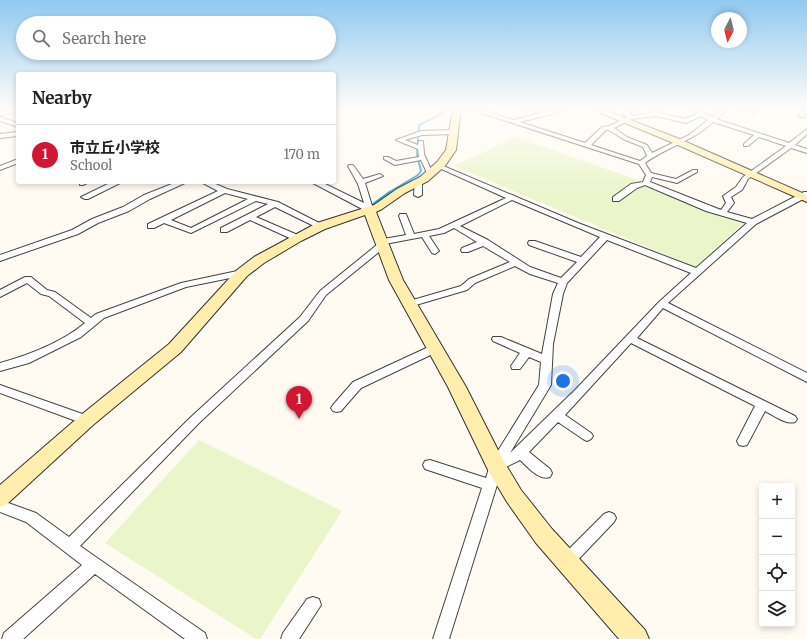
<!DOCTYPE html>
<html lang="en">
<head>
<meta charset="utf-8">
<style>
  body { margin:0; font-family:Merriweather,"Noto Sans JP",serif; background:#f2f2f2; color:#202124 }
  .controls { position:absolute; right:12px; bottom:12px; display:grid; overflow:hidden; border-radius:4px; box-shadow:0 2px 6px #0003 }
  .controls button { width:36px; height:36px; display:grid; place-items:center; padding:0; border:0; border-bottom:1px solid #e0e0e0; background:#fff; color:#202124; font:20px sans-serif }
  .compass { position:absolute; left:711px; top:12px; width:36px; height:36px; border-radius:50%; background:#fff; box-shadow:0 2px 6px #0003; rotate:187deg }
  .you { position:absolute; left:563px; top:381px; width:14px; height:14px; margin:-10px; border:3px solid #fff; border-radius:50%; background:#1a73e8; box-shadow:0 0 0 6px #1a73e833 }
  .badge { display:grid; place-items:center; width:26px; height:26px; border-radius:50%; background:#d11631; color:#fff; font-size:13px; font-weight:700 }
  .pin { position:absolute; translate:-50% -33px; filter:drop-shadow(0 1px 2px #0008) }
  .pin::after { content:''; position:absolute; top:21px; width:14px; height:12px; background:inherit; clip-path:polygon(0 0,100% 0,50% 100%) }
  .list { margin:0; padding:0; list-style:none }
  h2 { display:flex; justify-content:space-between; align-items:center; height:52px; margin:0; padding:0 16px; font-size:17px }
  h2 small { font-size:13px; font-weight:400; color:#757577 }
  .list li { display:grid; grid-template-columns:26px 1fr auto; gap:12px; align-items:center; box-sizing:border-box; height:60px; padding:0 16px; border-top:1px solid #e0e0e0 }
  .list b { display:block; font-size:15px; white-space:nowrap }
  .list p { margin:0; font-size:13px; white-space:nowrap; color:#757577 }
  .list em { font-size:13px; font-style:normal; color:#757577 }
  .icon { flex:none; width:22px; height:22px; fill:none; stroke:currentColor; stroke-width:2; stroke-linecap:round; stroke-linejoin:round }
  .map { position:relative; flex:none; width:807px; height:639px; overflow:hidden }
  .search { position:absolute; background:#fff; box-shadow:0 2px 6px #0003; left:16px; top:16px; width:320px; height:44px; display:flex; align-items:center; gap:10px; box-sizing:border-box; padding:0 14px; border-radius:22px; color:#757577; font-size:15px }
  .panel { position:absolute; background:#fff; box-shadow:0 2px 6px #0003; left:16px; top:72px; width:320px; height:112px; border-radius:4px }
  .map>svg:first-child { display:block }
  .pitch { fill:#eaf5c9 }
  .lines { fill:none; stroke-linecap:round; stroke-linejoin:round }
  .stream-far1 { stroke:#2fa8dd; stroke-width:2 }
  .stream { stroke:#2fa8dd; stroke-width:2.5 }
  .street-casing { stroke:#434343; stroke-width:2 }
  .secondary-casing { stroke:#323232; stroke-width:2 }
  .street { fill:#fff; fill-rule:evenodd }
  .secondary { fill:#ffeead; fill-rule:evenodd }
</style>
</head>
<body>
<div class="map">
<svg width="807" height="639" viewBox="0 0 807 639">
  <rect width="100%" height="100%" fill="#fffbf2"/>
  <g class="pitch">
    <polygon points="516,137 646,183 745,222 695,267 454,166"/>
    <polygon points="199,440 342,511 260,639 256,639 105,543"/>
  </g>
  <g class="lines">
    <polyline class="stream-far1" points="388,193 418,175 421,171 417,155 419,125 446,112 447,109"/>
    <polyline class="stream" points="372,207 372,205 390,192"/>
    <g class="street-casing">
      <g id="street">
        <polygon points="13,109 18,109 18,111 0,116 0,112"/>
        <path d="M469 109H477L514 120 540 113 525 110 524 109H534L546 111 569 109 568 110 520 122 585 143 602 127 609 126 627 118 623 113 628 109H635L629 113 632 116 656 112 685 119 697 114 696 109H702V112L712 117 723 109H729L716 119 789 143 807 129V134L795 145 807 149V153L791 148 748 179 742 190 731 197 734 203 727 212 752 219 804 192H807V197L756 224 668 303 807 373V382L663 308 637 338 795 416 797 419 795 422C786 425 773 415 765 411L747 445 743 446 739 445 737 441 755 406 631 343 565 415 591 433 593 436 591 439 587 441 583 439 558 422 529 452 550 469 552 473 550 477C539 481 528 467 520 460L502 469 449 639H433L482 488 425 469 423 465 425 461 430 460 486 478 491 462 539 385 541 362 529 357 520 369H512L511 366 520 353 493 341 492 339 493 337H501L542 354 553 294 558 283 530 274 515 266 475 283 467 290 409 307 406 306 404 304 406 302 461 286 469 279 510 262 483 246 468 252H462L461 250 462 248 477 242 454 228 444 233 429 236 439 251 435 254 432 253 422 237 385 244V247L326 295 308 321 199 423 80 546 205 633 207 639H185L95 574 23 639H2L4 633 82 565 26 522 0 512V500L36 513 69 537 191 417 300 317 320 291 378 244 377 242 378 240 406 235 399 216 400 214H406L414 234 439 229 506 198 437 167V165H441L578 223 696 268 747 223 706 211 645 185 637 188 619 201H613V197L631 184 643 182 646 175 639 164ZM656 116 686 123 701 116 708 120 689 135 652 153 647 145 627 137 614 128 632 119ZM713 122 754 135 744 144V146H748L759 137 786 146 743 177 736 187 723 196 726 203 721 210 650 182 652 177 677 183 697 172V170H693L676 179 651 173 645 163C667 147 693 141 713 122ZM606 130H609L623 139 643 147 647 156 640 161 591 145ZM512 200 600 237 581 257 535 241H529L528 243 529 245 577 262 561 278 530 267 488 240 460 226ZM607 240 691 273 659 302 576 389 510 453 551 385 553 344 563 294 567 283Z"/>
        <polygon points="741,109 751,109 757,111 754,113"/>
        <polygon points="803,109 807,109 807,113 803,117 799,117 798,116"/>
        <polygon points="0,117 18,123 18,127 0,121"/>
        <polygon points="421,131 453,130 456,132 453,134 422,135 405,140 418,145 419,141 423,141 424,154 433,174 432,175 428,175 421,160 395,165 384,159 384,157 388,157 396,161 419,157 418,149 396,140"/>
        <polygon points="18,132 18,136 0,138 0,134"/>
        <polygon points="18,159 18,163 0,170 0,166"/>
        <polygon points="349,165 353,165 363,179 380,174 383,176 365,183 373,209 372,211 366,211 311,182 321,182 364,203 358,184 348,166"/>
        <polygon points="415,180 418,180 422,182 422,195 418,197 414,195"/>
        <polygon points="80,182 89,182 83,185 80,185"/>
        <polygon points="112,182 122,182 88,199 85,199 81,197"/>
        <polygon points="177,182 187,182 150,199 129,211 98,223 78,234 0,261 0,255 72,230 92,219 123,207 144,195"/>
        <path d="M201 182H211L227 189 278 202 325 226 321 228H318L275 207 256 217 300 236 301 238 300 240H294L250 220 227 232H221V228L268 204 256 201 191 233 164 223 154 228H148V224L218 191ZM225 193 248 199 191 228 171 220Z"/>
        <path d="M242 270 245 271 247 273 245 275 186 287 104 318 81 337 29 363 0 371V363C29 355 61 343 85 323L49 296 41 294 27 283 0 297V290L25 277H31L47 290 55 292 91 318 96 314 181 283Z"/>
        <polygon points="435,344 439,345 440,348 439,351 361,388 341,411 337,412 333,411 331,408 333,405 353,382"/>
        <polygon points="0,385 91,417 93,420 91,423 87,425 0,393"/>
        <polygon points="609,512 614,514 616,518 614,522 572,566 567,568 562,566 559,561 562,556 604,514"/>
        <polygon points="313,597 319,599 321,605 299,639 281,639 283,633 307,599"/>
      </g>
    </g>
    <g class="secondary-casing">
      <g id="secondary">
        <polygon points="453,109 461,109 456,150 445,166 428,181 405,193 382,209 376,212 403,280 466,387 503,460 521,490 552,529 645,630 649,639 619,639 536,543 507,502 489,472 448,387 389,280 365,215 325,229 301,241 264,263 247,276 181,352 93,425 7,504 0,507 0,485 81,415 169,344 237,270 254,257 317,223 374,205 397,189 420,177 437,162 446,150"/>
        <polygon points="591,109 602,109 677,138 807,195 807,202 671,142"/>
      </g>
    </g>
    <use href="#street" class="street"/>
    <use href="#secondary" class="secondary"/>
  </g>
  <linearGradient id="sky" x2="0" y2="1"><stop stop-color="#91c9f0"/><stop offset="0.55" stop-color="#fffdf9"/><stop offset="1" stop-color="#fffdf9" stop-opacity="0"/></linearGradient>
  <rect width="807" height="198" fill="url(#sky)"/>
</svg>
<div class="controls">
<button>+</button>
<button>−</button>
<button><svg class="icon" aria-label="locate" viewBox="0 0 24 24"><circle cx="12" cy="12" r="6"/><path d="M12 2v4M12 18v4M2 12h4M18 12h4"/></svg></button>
<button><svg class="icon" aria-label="layers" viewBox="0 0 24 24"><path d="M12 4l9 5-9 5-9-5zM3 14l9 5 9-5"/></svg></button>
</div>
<svg class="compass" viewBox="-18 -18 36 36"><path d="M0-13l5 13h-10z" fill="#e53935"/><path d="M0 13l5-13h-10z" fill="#757577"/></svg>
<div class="you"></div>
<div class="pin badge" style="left:299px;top:419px">1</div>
<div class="search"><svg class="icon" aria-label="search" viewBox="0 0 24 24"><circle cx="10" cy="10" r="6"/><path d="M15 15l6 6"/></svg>Search here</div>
<section class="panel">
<h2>Nearby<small></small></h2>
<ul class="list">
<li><span class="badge">1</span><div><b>市立丘小学校</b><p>School</p></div><em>170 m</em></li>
</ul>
</section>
</div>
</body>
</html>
